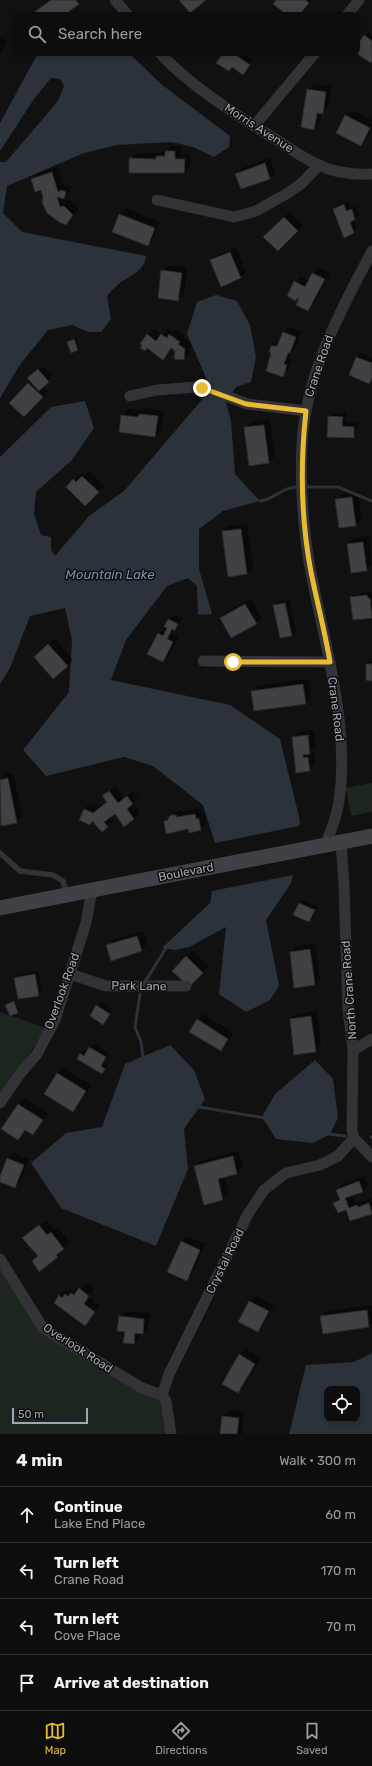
<!DOCTYPE html>
<html lang="en">
<head>
<meta charset="utf-8">
<style>
  body { margin:0; font-family:Rubik,sans-serif; background:#161617; color:#f1f3f6 }
  .controls { position:absolute; right:12px; bottom:12px; display:grid; overflow:hidden; border-radius:8px; box-shadow:0 2px 6px #0003 }
  .controls button { width:36px; height:36px; display:grid; place-items:center; padding:0; border:0; border-bottom:1px solid #2d2d2e; background:#0d0d0e; color:#f1f3f6; font:20px sans-serif }
  .scale { position:absolute; left:12px; bottom:10px; width:76px; box-sizing:border-box; padding-left:4px; border:2px solid #a3a6b2; border-top:0; font-size:11px; line-height:14px; white-space:nowrap; color:#a3a6b2; -webkit-text-stroke:3px #0c0c0d; paint-order:stroke }
  .stop { position:absolute; width:12px; height:12px; margin:-9px; border:3px solid #e7bc34; border-radius:50%; background:#fff }
  .stop.end { background:#e7bc34; border-color:#fff; box-shadow:0 1px 4px #0008 }
  .list { margin:0; padding:0; list-style:none }
  h2 { display:flex; justify-content:space-between; align-items:center; height:52px; margin:0; padding:0 16px; font-size:17px }
  h2 small { font-size:13px; font-weight:400; color:#9a9c9e }
  .list li { display:grid; grid-template-columns:26px 1fr auto; gap:12px; align-items:center; box-sizing:border-box; height:56px; padding:0 16px; border-top:1px solid #2d2d2e }
  .list b { display:block; font-size:15px; white-space:nowrap }
  .list p { margin:0; font-size:13px; white-space:nowrap; color:#9a9c9e }
  .list em { font-size:13px; font-style:normal; color:#9a9c9e }
  .icon { flex:none; width:22px; height:22px; fill:none; stroke:currentColor; stroke-width:2; stroke-linecap:round; stroke-linejoin:round }
  .map { position:relative; flex:none; width:372px; height:1434px; overflow:hidden }
  .search { position:absolute; background:#0d0d0e; box-shadow:0 2px 6px #0003; left:12px; right:12px; top:12px; height:44px; display:flex; align-items:center; gap:10px; box-sizing:border-box; padding:0 14px; border-radius:8px; color:#9a9c9e; font-size:15px }
  .sheet { height:276px; background:#0d0d0e }
  nav { display:flex; justify-content:space-around; align-items:center; box-sizing:border-box; height:56px; border-top:1px solid #2d2d2e; background:#0d0d0e; font-size:11px; color:#9a9c9e }
  nav a { display:grid; justify-items:center; gap:2px }
  nav .on { color:#e7bc34 }
  .map>svg:first-child { display:block }
  .green { fill:#1d251f }
  .water { fill:#2b323a; fill-rule:evenodd }
  .shadow { fill:#0007 }
  .lines { fill:none; stroke-linecap:round; stroke-linejoin:round }
  .stream { stroke:#2b323a; stroke-width:3 }
  .building { fill:#404145; stroke:#2b2b2e }
  .lane { stroke:#323237; stroke-width:5.5 }
  .street { stroke:#323237; stroke-width:11 }
  .secondary { stroke:#404147; stroke-width:15 }
  .route { stroke:#e7bc34; stroke-width:5 }
  .labels { text-anchor:middle; stroke-width:3; stroke-linejoin:round; paint-order:stroke }
  .street-label { font-size:12px; fill:#a3a6b2; stroke:#0c0c0d }
  .water-label { font-size:13px; font-style:italic; fill:#7b90ac; stroke:#0c0c0d }
</style>
</head>
<body>
<div class="map">
<svg width="372" height="1434" viewBox="0 0 372 1434">
  <rect width="100%" height="100%" fill="#111112"/>
  <g class="green">
    <polygon points="372,783 372,812 351,816 346,788"/>
    <polygon points="0,1012 46,1028 0,1098"/>
    <polygon points="0,1261 42,1327 163,1397 168,1434 0,1434"/>
  </g>
  <g class="water">
    <path d="M38 53H129L161 84 230 136 229 147 214 157 193 147 171 142 117 145 84 153 7 186 3 213 22 232 146 256C144 271 132 275 121 282 116 286 111 291 107 296L111 319 101 332H88L72 325 48 330 19 366 0 398V162H6L58 101 64 86 60 79 51 78 34 99 0 151V123Z"/>
    <polygon points="216,295 237,301 250,325 256,357 251,382 236,387 226,402 231,421 235,474 260,501 223,511 199,529 199,569 212,614 198,615 197,586 188,578 167,586 126,640 111,680 230,705 280,739 300,821 299,826 215,843 203,805 153,766 124,757 46,776 23,750 69,692 72,640 65,608 30,616 10,668 0,684 0,457 51,407 85,401 94,428 72,460 36,492 34,514 41,535 51,537 51,550 55,556 89,516 124,491 211,389 187,334 197,302"/>
    <polygon points="293,875 291,883 266,920 279,986 270,1000 246,1012 219,994 226,927 189,947 175,950 162,948 210,903 212,891"/>
    <polygon points="170,1045 194,1070 205,1099 184,1129 188,1169 156,1246 61,1208 31,1163 66,1133 102,1127 125,1064"/>
    <polygon points="315,1060 333,1079 338,1118 330,1134 313,1143 276,1139 262,1117 275,1094"/>
    <path d="M372 1353V1434H289L306 1365 354 1362ZM327 1389H357V1419H327Z"/>
  </g>
  <g class="shadow">
    <polygon points="50,0 82,0 62,15 35,15 34,13 40,8"/>
    <polygon points="277,0 311,0 299,15 289,15"/>
    <polygon points="368,32 372,34 372,60 365,36"/>
    <polygon points="0,37 7,41 0,55"/>
    <polygon points="224,53 242,53 253,60 243,74"/>
    <polygon points="314,84 331,86 328,107 321,113 320,123 314,129 308,89"/>
    <polygon points="352,110 372,120 372,129 367,139 361,145 346,116"/>
    <polygon points="172,146 181,146 181,154 190,154 190,166 184,172 130,159 136,153 161,153 163,151 166,151"/>
    <polygon points="270,158 275,172 270,178 241,188 236,174 242,168"/>
    <polygon points="58,167 64,187 71,186 70,192 65,197 66,201 70,200 79,208 66,224 44,197 42,189 32,179 38,173"/>
    <polygon points="348,201 350,208 356,206 359,216 354,220 357,228 354,232 334,209 338,205"/>
    <polygon points="125,208 160,222 153,239 147,245 113,231 120,214"/>
    <polygon points="290,211 303,225 278,250 265,237"/>
    <polygon points="236,247 246,272 241,277 211,261 217,255"/>
    <polygon points="168,265 187,267 184,294 178,300 162,271"/>
    <polygon points="319,267 330,273 314,304 308,310 300,299 295,282 301,276 309,281 313,273"/>
    <polygon points="289,327 301,331 296,347 292,351 289,358 292,359 288,370 282,375 272,346 277,341 281,341 283,333"/>
    <polygon points="154,329 162,335 168,329 173,332 176,329 185,335 183,338 191,343 190,353 184,359 175,359 176,350 172,347 163,358 148,335"/>
    <polygon points="76,338 79,348 78,350 68,342"/>
    <polygon points="361,353 372,358 372,380 369,383 350,375 357,357"/>
    <polygon points="42,366 52,377 42,386 48,391 24,416 11,403 32,381 33,374"/>
    <polygon points="146,408 164,411 161,430 155,436 122,415 128,409 143,411"/>
    <polygon points="333,413 346,413 346,423 358,423 357,433 353,437 329,417"/>
    <polygon points="270,419 275,456 269,462 245,428 251,422"/>
    <polygon points="89,471 104,486 85,504 67,487 80,474 83,477"/>
    <polygon points="358,492 362,519 356,525 336,500 342,494"/>
    <polygon points="247,523 253,567 247,573 229,575 223,531 229,526"/>
    <polygon points="368,536 372,564 366,570 348,544 354,538"/>
    <polygon points="371,592 372,595 372,617 351,598 355,594"/>
    <polygon points="251,599 262,618 256,623 221,618 227,612"/>
    <polygon points="289,600 296,631 292,635 280,637 274,606 278,602"/>
    <polygon points="175,614 183,618 172,633 179,636 169,655 163,661 158,634 165,628 169,620"/>
    <polygon points="55,639 73,660 67,666 41,652"/>
    <polygon points="371,661 372,661 372,680 367,664"/>
    <polygon points="308,679 311,698 305,704 252,692 258,686"/>
    <polygon points="314,730 316,747 310,752 314,752 315,764 310,770 297,772 293,738 298,732"/>
    <polygon points="13,773 22,816 16,822 2,825 0,813 0,780 5,774"/>
    <polygon points="115,786 124,798 133,791 138,798 132,803 140,813 134,819 115,813 110,816 113,821 102,830 93,821 90,823 84,809 90,803 99,807 108,801 104,796"/>
    <polygon points="201,808 201,812 204,813 206,824 200,829 189,828 165,821 178,810 182,810 183,812"/>
    <polygon points="304,900 318,907 313,917 309,921 300,903"/>
    <polygon points="143,931 147,944 141,950 108,946 113,940"/>
    <polygon points="315,944 320,979 314,984 291,952 296,946"/>
    <polygon points="192,951 208,966 189,986 173,971"/>
    <polygon points="38,971 42,991 38,995 16,979 19,975"/>
    <polygon points="15,1001 20,1010 11,1015 7,1005"/>
    <polygon points="101,1002 113,1010 103,1024 97,1006"/>
    <polygon points="317,1011 321,1045 315,1051 291,1019 296,1014"/>
    <polygon points="203,1014 234,1033 221,1050 198,1020"/>
    <polygon points="94,1044 109,1053 104,1062 108,1065 102,1073 81,1054 85,1050 87,1052"/>
    <polygon points="63,1067 91,1085 79,1105 73,1110 57,1073"/>
    <polygon points="25,1098 48,1114 33,1134 26,1129 17,1139 2,1129 19,1104"/>
    <polygon points="238,1151 243,1167 237,1173 224,1176 229,1193 223,1199 205,1204 195,1167 201,1161"/>
    <polygon points="13,1153 29,1159 21,1181 15,1187 0,1181 8,1158"/>
    <polygon points="365,1176 368,1185 363,1191 352,1195 355,1203 372,1199 372,1213 350,1219 346,1209 335,1203 340,1197 337,1190 343,1184"/>
    <polygon points="46,1220 54,1230 58,1227 69,1243 58,1256 39,1270 39,1255 23,1238"/>
    <polygon points="187,1236 205,1244 192,1274 186,1279 181,1241"/>
    <polygon points="86,1283 94,1289 89,1297 100,1306 85,1325 60,1296 66,1290 68,1292 71,1289 74,1291 77,1288 80,1289"/>
    <polygon points="256,1296 274,1305 263,1325 258,1331 250,1302"/>
    <polygon points="372,1305 372,1323 369,1326 323,1333 321,1317 327,1311"/>
    <polygon points="125,1311 150,1313 148,1327 143,1333 140,1332 139,1337 134,1343 120,1317"/>
    <polygon points="246,1349 261,1358 244,1386 238,1392 240,1355"/>
    <polygon points="229,1410 244,1412 242,1434 221,1434 223,1416"/>
  </g>
  <g class="lines">
    <g class="stream">
      <polyline points="305,487 338,487 372,501"/>
      <path d="M260 501C276 499 281 487 299 487"/>
      <polyline points="145,982 166,948"/>
      <polyline points="140,994 135,1027 141,1042 143,1057 145,1059"/>
      <polyline points="197,1105 199,1107 265,1118"/>
      <polyline points="327,1134 345,1136"/>
      <polyline points="371,1137 372,1137"/>
    </g>
  </g>
  <g class="building">
    <polygon points="51,0 76,0 79,4 64,15 34,15 33,13"/>
    <polygon points="179,0 206,0 190,13"/>
    <polygon points="276,0 305,0 309,3 299,15 287,15 273,4"/>
    <polygon points="364,35 372,41 372,61 371,63 356,53 357,45"/>
    <polygon points="223,53 233,53 250,65 243,75 232,67 229,71 216,63"/>
    <polygon points="307,89 326,92 323,114 317,113 314,130 301,127"/>
    <polygon points="345,115 370,128 361,146 336,133"/>
    <polygon points="165,151 175,151 175,159 185,159 184,173 129,173 129,158 156,159 156,156 165,156"/>
    <polygon points="265,163 270,179 241,189 235,174"/>
    <polygon points="52,172 58,192 62,190 66,192 64,199 57,197 60,207 64,206 73,215 66,225 59,222 47,213 42,202 43,197 41,190 35,192 31,179"/>
    <polygon points="344,204 346,211 352,209 355,220 350,222 354,233 344,238 333,209"/>
    <polygon points="119,214 155,228 148,246 112,232"/>
    <polygon points="284,217 298,231 278,251 263,237"/>
    <polygon points="230,252 241,278 221,287 210,260"/>
    <polygon points="161,270 182,273 178,301 158,298"/>
    <polygon points="312,273 325,279 308,311 296,305 299,299 297,298 296,301 287,296 294,281 305,287"/>
    <polygon points="283,332 296,337 290,353 288,353 284,364 287,365 283,377 266,371 271,353 269,352 271,346 277,346"/>
    <polygon points="147,334 156,341 161,334 167,338 169,334 180,342 178,344 185,349 184,360 174,359 175,351 171,348 163,360 147,348 145,351 140,348 142,345 140,344"/>
    <polygon points="74,339 78,350 71,353 67,342"/>
    <polygon points="356,357 372,363 372,378 369,384 349,375"/>
    <polygon points="38,369 49,382 39,391 27,378"/>
    <polygon points="28,383 43,397 24,417 9,403"/>
    <polygon points="140,414 158,416 155,437 119,432 121,415 137,417"/>
    <polygon points="328,416 343,417 342,426 354,427 354,438 327,437"/>
    <polygon points="264,425 269,463 249,466 244,427"/>
    <polygon points="82,476 99,492 85,506 66,487 73,479 76,482"/>
    <polygon points="352,497 356,526 339,528 335,499"/>
    <polygon points="241,529 247,574 228,577 222,531"/>
    <polygon points="363,542 367,571 351,573 347,544"/>
    <polygon points="367,595 368,598 370,598 372,618 353,620 350,597"/>
    <polygon points="285,603 292,636 280,638 273,605"/>
    <polygon points="245,604 257,624 231,638 220,618"/>
    <polygon points="168,619 178,624 175,630 172,629 167,639 173,642 163,662 147,654 158,633 163,636 167,628 164,627"/>
    <polygon points="48,644 68,666 53,679 34,657"/>
    <polygon points="366,664 372,664 372,681 366,680"/>
    <polygon points="303,684 306,704 254,711 251,691"/>
    <polygon points="308,735 310,754 303,755 303,758 308,757 310,771 296,773 292,737"/>
    <polygon points="8,778 17,823 1,826 0,780"/>
    <polygon points="109,791 118,803 127,796 133,804 127,809 134,819 124,827 115,814 104,822 108,827 102,832 92,821 90,825 79,820 84,809 93,813 107,802 102,796"/>
    <polygon points="195,814 196,818 199,819 201,830 189,833 188,829 166,834 164,821 168,820 168,818 171,815 176,815 177,817"/>
    <polygon points="299,903 315,910 309,922 293,915"/>
    <polygon points="137,936 142,951 111,961 106,945"/>
    <polygon points="310,949 315,985 294,988 290,952"/>
    <polygon points="186,956 203,973 189,987 172,971"/>
    <polygon points="35,974 39,996 18,999 14,978"/>
    <polygon points="14,1001 18,1013 10,1016 5,1005"/>
    <polygon points="96,1005 110,1014 103,1025 90,1016"/>
    <polygon points="311,1016 316,1052 294,1055 290,1019"/>
    <polygon points="197,1019 228,1039 221,1051 189,1032"/>
    <polygon points="89,1047 106,1057 101,1066 105,1069 102,1074 77,1059 80,1053 84,1056"/>
    <polygon points="57,1073 86,1091 73,1112 44,1094"/>
    <polygon points="18,1104 43,1120 33,1135 25,1130 18,1140 1,1129"/>
    <polygon points="233,1156 237,1174 218,1179 223,1200 204,1205 194,1166"/>
    <polygon points="7,1158 24,1165 15,1188 0,1182 0,1176"/>
    <polygon points="359,1181 363,1192 345,1198 349,1208 357,1205 358,1207 369,1203 372,1214 350,1221 346,1210 338,1213 333,1203 340,1200 336,1190"/>
    <polygon points="39,1225 47,1235 51,1232 64,1249 56,1255 58,1257 39,1272 32,1261 38,1256 22,1238"/>
    <polygon points="181,1241 200,1250 187,1281 167,1272"/>
    <polygon points="79,1288 89,1296 84,1304 95,1312 85,1326 54,1303 59,1295 62,1298 65,1294 68,1296 71,1293 74,1295"/>
    <polygon points="249,1301 269,1311 258,1332 238,1322"/>
    <polygon points="367,1310 369,1327 323,1334 320,1316"/>
    <polygon points="119,1316 144,1319 143,1334 135,1333 134,1344 123,1343 125,1332 117,1331"/>
    <polygon points="239,1354 255,1364 238,1393 222,1384"/>
    <polygon points="222,1416 239,1418 237,1434 220,1434"/>
  </g>
  <g class="lines">
    <polyline class="lane" points="0,853 20,871 53,875 63,881 67,895"/>
    <g class="street">
      <polyline points="115,0 128,15"/>
      <polyline points="347,15 359,0"/>
      <path d="M160 53C189 85 235 114 272 137 287 146 302 158 319 165 335 173 354 175 372 174"/>
      <polyline points="254,126 315,53"/>
      <polyline points="157,200 234,217 256,211 288,193 302,183 319,165"/>
      <polyline points="130,396 157,390 196,387 208,389 247,404 306,411"/>
      <polyline points="203,661 330,662"/>
      <polyline points="341,842 344,885 348,1009 353,1050 352,1131 354,1138 372,1157"/>
      <path d="M325 845C331 831 337 816 339 801 350 728 325 645 311 573 303 530 300 486 302 443 306 374 340 311 372 251"/>
      <polyline points="70,974 106,986 186,986"/>
      <polyline points="353,1050 372,1039"/>
      <polyline points="0,1103 20,1074 37,1054 55,1020 86,923 92,890"/>
      <polyline points="0,1259 43,1328 142,1388 162,1395"/>
      <polyline points="171,1434 166,1401 162,1395 169,1374 248,1214 264,1190 286,1173 320,1165 338,1156 354,1138"/>
    </g>
    <polyline class="secondary" points="0,908 372,836"/>
  </g>
  <g class="lines">
    <path class="route" d="M202 388 246 404 306 411C300 465 301 519 311 572 317 602 325 632 330 662H233"/>
  </g>
  <g class="labels">
    <g class="street-label">
      <text transform="translate(259 128) rotate(33)" y="4">Morris Avenue</text>
      <text transform="translate(319 366) rotate(-71)" y="4">Crane Road</text>
      <text transform="translate(336 709) rotate(83)" y="4">Crane Road</text>
      <text transform="translate(186 872) rotate(-11)" y="4">Boulevard</text>
      <text transform="translate(139 986) rotate(1)" y="4">Park Lane</text>
      <text transform="translate(349 990) rotate(-94)" y="4">North Crane Road</text>
      <text transform="translate(62 991) rotate(-70)" y="4">Overlook Road</text>
      <text transform="translate(225 1261) rotate(-64)" y="4">Crystal Road</text>
      <text transform="translate(78 1348) rotate(33)" y="4">Overlook Road</text>
    </g>
    <g class="water-label">
      <text x="110" y="579">Mountain Lake</text>
    </g>
  </g>
</svg>
<div class="controls">
<button><svg class="icon" aria-label="locate" viewBox="0 0 24 24"><circle cx="12" cy="12" r="6"/><path d="M12 2v4M12 18v4M2 12h4M18 12h4"/></svg></button>
</div>
<div class="scale">50 m</div>
<div class="stop" style="left:233px;top:662px"></div>
<div class="stop end" style="left:202px;top:388px"></div>
<div class="search"><svg class="icon" aria-label="search" viewBox="0 0 24 24"><circle cx="10" cy="10" r="6"/><path d="M15 15l6 6"/></svg>Search here</div>
</div>
<section class="sheet">
<h2>4 min<small>Walk · 300 m</small></h2>
<ul class="list">
<li><svg class="icon" aria-label="ahead" viewBox="0 0 24 24"><path d="M12 20V5M6 11l6-6 6 6"/></svg><div><b>Continue</b><p>Lake End Place</p></div><em>60 m</em></li>
<li><svg class="icon" aria-label="left" viewBox="0 0 24 24"><path d="M17 20v-9H6M10 6l-5 5 5 5"/></svg><div><b>Turn left</b><p>Crane Road</p></div><em>170 m</em></li>
<li><svg class="icon" aria-label="left" viewBox="0 0 24 24"><path d="M17 20v-9H6M10 6l-5 5 5 5"/></svg><div><b>Turn left</b><p>Cove Place</p></div><em>70 m</em></li>
<li><svg class="icon" aria-label="arrive" viewBox="0 0 24 24"><path d="M6 21V4h12l-3 4 3 4H6"/></svg><div><b>Arrive at destination</b></div></li>
</ul>
</section>
<nav>
<a class="on"><svg class="icon" aria-label="map" viewBox="0 0 24 24"><path d="M3 6l6-2 6 2 6-2v14l-6 2-6-2-6 2zM9 4v14M15 6v14"/></svg>Map</a>
<a><svg class="icon" aria-label="directions" viewBox="0 0 24 24"><path d="M12 3l9 9-9 9-9-9zM9 14v-3h6M13 9l2 2-2 2"/></svg>Directions</a>
<a><svg class="icon" aria-label="saved" viewBox="0 0 24 24"><path d="M7 4h10v16l-5-4-5 4z"/></svg>Saved</a>
</nav>
</body>
</html>
